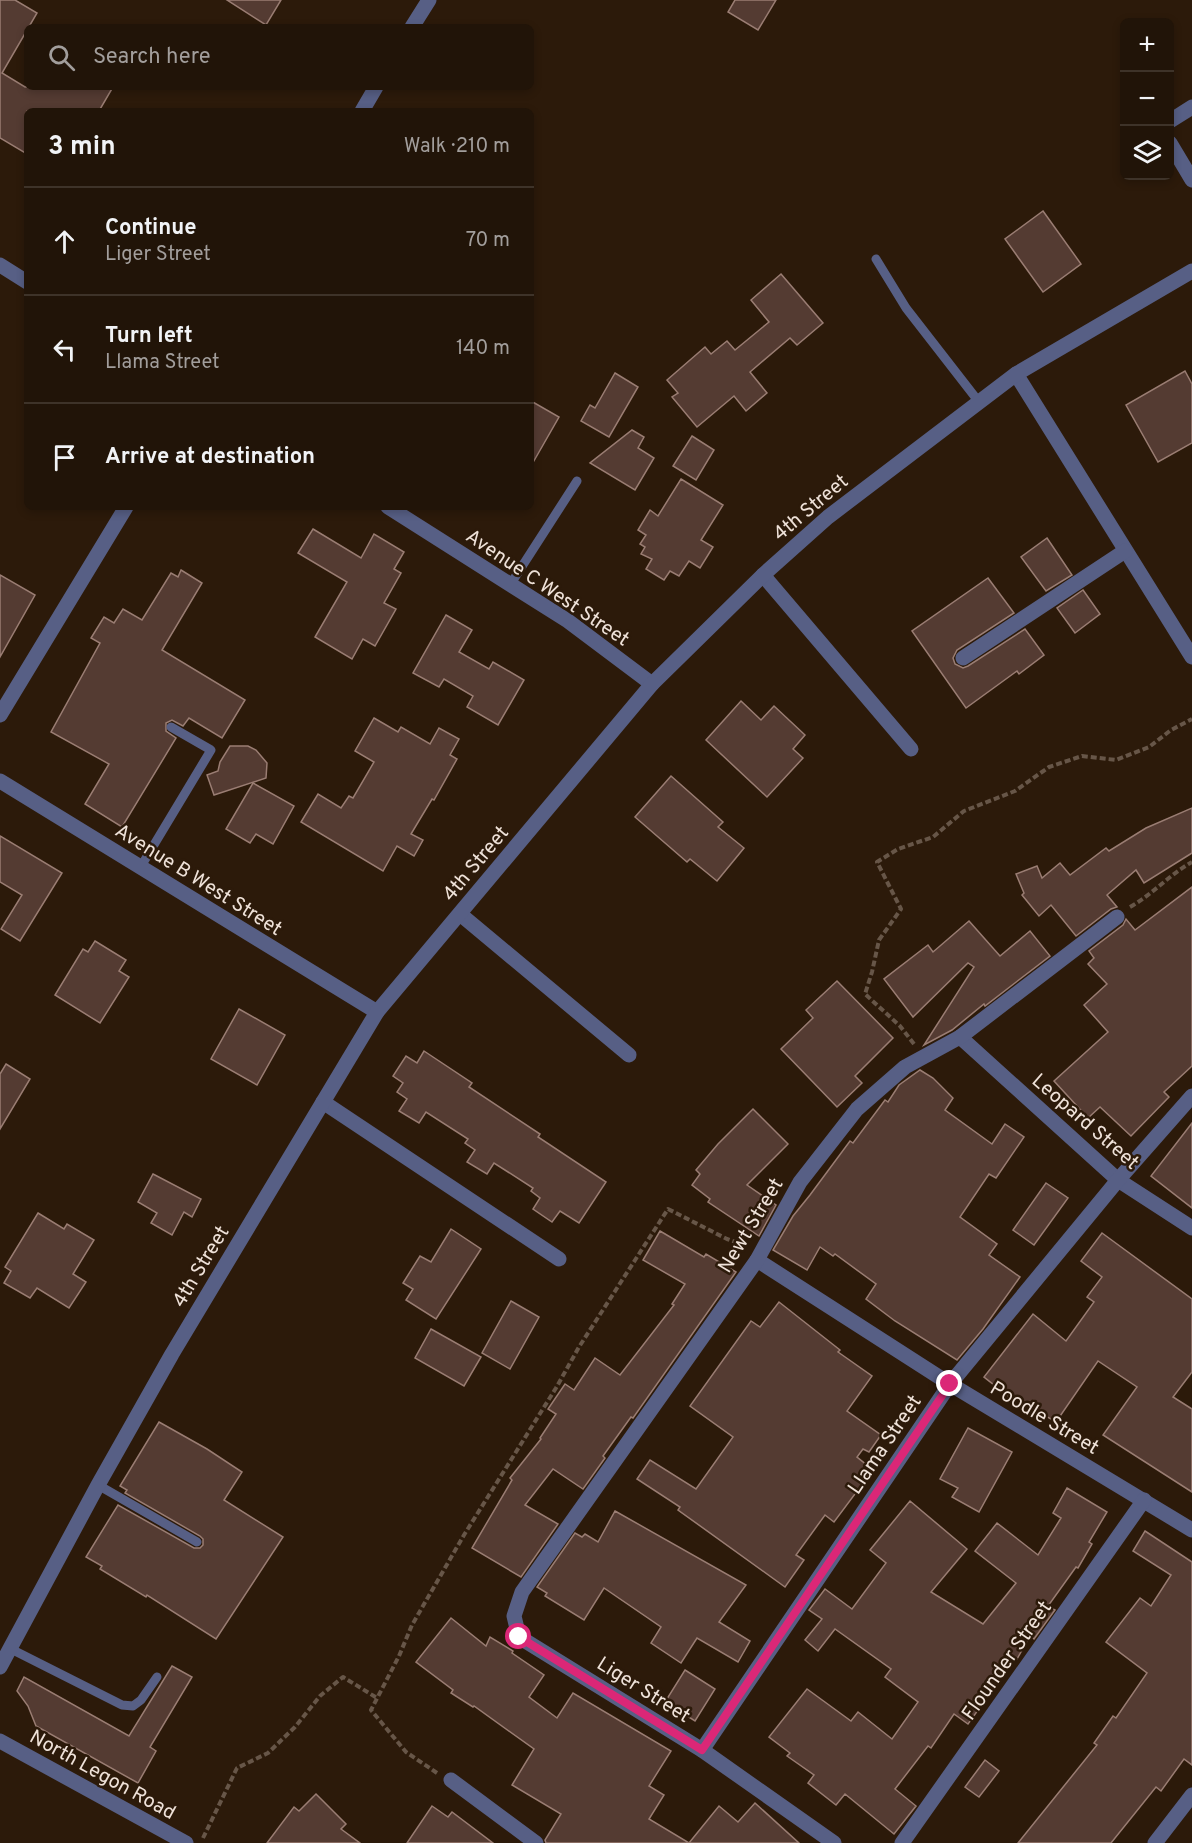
<!DOCTYPE html>
<html lang="en">
<head>
<meta charset="utf-8">
<style>
  body { margin:0; font-family:Overpass,sans-serif; background:#291d12; color:#f1f3f6 }
  .controls { position:absolute; right:18px; top:18px; display:grid; overflow:hidden; border-radius:9px; box-shadow:0 3px 9px #0003 }
  .controls button { width:54px; height:54px; display:grid; place-items:center; padding:0; border:0; border-bottom:2px solid #3e3329; background:#211408; color:#f1f3f6; font:30px sans-serif }
  .stop { position:absolute; width:18px; height:18px; margin:-14px; border:4px solid #db2777; border-radius:50%; background:#fff }
  .stop.end { background:#db2777; border-color:#fff; box-shadow:0 2px 6px #0008 }
  .list { margin:0; padding:0; list-style:none }
  h2 { display:flex; justify-content:space-between; align-items:center; height:78px; margin:0; padding:0 24px; font-size:26px }
  h2 small { font-size:20px; font-weight:400; color:#a29e9c }
  .list li { display:grid; grid-template-columns:39px 1fr auto; gap:18px; align-items:center; box-sizing:border-box; height:108px; padding:0 24px; border-top:2px solid #3e3329 }
  .list b { display:block; font-size:22px; white-space:nowrap }
  .list p { margin:0; font-size:20px; white-space:nowrap; color:#a29e9c }
  .list em { font-size:20px; font-style:normal; color:#a29e9c }
  .icon { flex:none; width:33px; height:33px; fill:none; stroke:currentColor; stroke-width:2; stroke-linecap:round; stroke-linejoin:round }
  .map { position:relative; flex:none; width:1192px; height:1843px; overflow:hidden }
  .search { position:absolute; background:#211408; box-shadow:0 3px 9px #0003; left:24px; top:24px; width:510px; height:66px; display:flex; align-items:center; gap:15px; box-sizing:border-box; padding:0 21px; border-radius:9px; color:#a29e9c; font-size:22px }
  .panel { position:absolute; background:#211408; box-shadow:0 3px 9px #0003; left:24px; top:108px; width:510px; height:402px; border-radius:9px }
  .map>svg:first-child { display:block }
  .building { fill:#543b32; stroke:#9a7d73; stroke-width:1.5 }
  .lines { fill:none; stroke-linecap:round; stroke-linejoin:round }
  .path { stroke:#675648; stroke-width:4; stroke-dasharray:6 3; stroke-linecap:butt }
  .service { stroke:#575f85; stroke-width:9 }
  .minor { stroke:#575f85; stroke-width:15 }
  .tertiary { stroke:#575f85; stroke-width:15 }
  .route { stroke:#db2777; stroke-width:8 }
  .labels { text-anchor:middle; stroke-width:5; stroke-linejoin:round; paint-order:stroke }
  .street-label { font-size:20px; fill:#efe2d9; stroke:#2c1a0a }
</style>
</head>
<body>
<div class="map">
<svg width="1192" height="1843" viewBox="0 0 1192 1843">
  <rect width="100%" height="100%" fill="#2c1a0a"/>
  <g class="building">
    <polygon points="0,0 15,0 37,13 2,73 25,87 113,87 99,111 27,111 27,154 0,138"/>
    <polygon points="227,0 281,0 266,25"/>
    <polygon points="735,0 776,0 758,30 728,12"/>
    <polygon points="1043,211 1081,264 1043,292 1005,239"/>
    <polygon points="781,274 823,323 797,345 790,338 750,372 767,393 746,411 734,396 697,427 672,397 678,393 667,380 705,347 711,354 727,341 735,350 769,322 751,300"/>
    <polygon points="1185,371 1192,384 1192,443 1158,462 1126,405"/>
    <polygon points="615,373 638,387 609,437 581,421 590,405 595,408"/>
    <polygon points="531,401 559,417 531,466"/>
    <polygon points="632,430 644,437 638,448 654,458 635,490 590,463"/>
    <polygon points="692,436 714,450 696,480 673,466"/>
    <polygon points="681,479 723,505 701,540 713,547 700,568 689,561 679,576 670,571 664,580 646,569 652,559 641,554 645,547 640,544 646,535 638,530 650,510 658,516"/>
    <polygon points="313,529 361,558 374,534 404,552 394,569 401,573 384,603 396,609 375,646 363,639 352,659 315,637 347,582 298,553"/>
    <polygon points="1047,538 1072,575 1046,591 1021,557"/>
    <polygon points="181,570 202,583 162,650 245,700 222,738 189,718 183,726 172,720 166,723 166,731 176,738 122,827 85,804 109,764 51,732 100,643 91,638 104,617 114,623 123,609 142,620 171,573 178,577"/>
    <polygon points="0,575 35,595 0,657"/>
    <polygon points="988,578 1014,613 957,650 953,658 955,664 963,668 968,666 1025,629 1044,655 1019,674 1017,671 966,708 912,631"/>
    <polygon points="1083,590 1100,614 1075,633 1057,608"/>
    <polygon points="446,615 472,630 459,652 489,669 493,662 524,680 498,725 467,707 473,696 444,679 439,687 413,673"/>
    <polygon points="741,701 761,720 774,706 805,735 793,749 803,758 767,797 706,740"/>
    <polygon points="374,718 398,732 401,727 430,744 439,728 459,739 450,755 457,759 434,800 432,799 411,834 423,840 414,856 397,846 383,871 301,822 318,794 341,808 349,796 353,798 374,762 355,751"/>
    <polygon points="230,746 248,746 256,750 267,763 266,778 214,795 207,775 218,771 220,762"/>
    <polygon points="671,776 723,822 718,827 744,848 717,881 690,859 687,862 635,817"/>
    <polygon points="253,783 294,806 273,844 256,834 250,843 226,829"/>
    <polygon points="1192,808 1192,853 1144,883 1136,870 1107,895 1117,907 1111,909 1076,936 1051,905 1039,916 1022,895 1024,893 1016,874 1037,866 1042,878 1060,863 1070,875 1106,848 1109,851 1146,828"/>
    <polygon points="0,836 62,873 20,941 1,929 22,895 0,882"/>
    <polygon points="1192,887 1192,1066 1164,1092 1169,1097 1131,1136 1100,1107 1088,1118 1054,1081 1108,1032 1084,1005 1107,984 1088,964 1094,958 1089,951 1123,925 1126,919 1135,930"/>
    <polygon points="969,921 1000,956 1030,931 1050,956 985,1006 984,1004 952,1030 924,1045 974,967 968,963 913,1017 884,979 928,945 933,952"/>
    <polygon points="95,941 126,960 119,971 129,977 100,1023 55,995 83,949 88,952"/>
    <polygon points="837,981 893,1038 855,1076 862,1083 837,1107 781,1049 813,1018 806,1010"/>
    <polygon points="239,1009 285,1035 257,1085 211,1059"/>
    <polygon points="424,1051 472,1083 469,1087 540,1134 538,1137 606,1182 579,1223 560,1211 552,1222 533,1209 540,1198 531,1191 533,1188 494,1163 487,1174 467,1162 475,1150 465,1143 468,1139 426,1112 419,1123 399,1111 407,1099 397,1092 403,1083 393,1076 406,1056 417,1063"/>
    <polygon points="6,1064 30,1079 0,1129 0,1074"/>
    <polygon points="920,1070 933,1078 953,1098 945,1110 992,1144 1005,1124 1024,1137 996,1178 989,1174 960,1217 997,1244 989,1255 1020,1277 983,1329 957,1360 895,1321 866,1299 876,1284 835,1254 833,1256 820,1247 807,1270 773,1250 793,1216 810,1195 850,1141 853,1143 885,1100 888,1102 899,1085"/>
    <polygon points="753,1109 788,1144 747,1185 776,1205 759,1236 708,1202 710,1199 692,1185 700,1174 696,1170 718,1144"/>
    <polygon points="1192,1123 1192,1208 1151,1176"/>
    <polygon points="153,1174 201,1199 192,1217 184,1212 172,1235 151,1223 157,1213 138,1202"/>
    <polygon points="1046,1183 1068,1198 1034,1245 1013,1230"/>
    <polygon points="38,1213 64,1229 67,1224 94,1240 73,1274 86,1282 69,1308 37,1288 30,1298 4,1283 11,1271 5,1267"/>
    <polygon points="451,1229 481,1249 436,1319 406,1300 413,1289 403,1283 420,1256 431,1262"/>
    <polygon points="660,1231 704,1257 706,1254 736,1272 633,1418 631,1417 603,1456 605,1458 583,1489 553,1469 525,1505 558,1524 521,1577 472,1548 512,1480 510,1478 541,1439 540,1438 556,1414 548,1409 565,1384 574,1390 595,1358 620,1375 674,1305 672,1304 685,1284 643,1260"/>
    <polygon points="1102,1233 1192,1299 1192,1372 1173,1397 1192,1409 1192,1492 1103,1435 1137,1387 1098,1361 1056,1422 1013,1397 1012,1399 984,1377 1033,1314 1066,1341 1094,1302 1087,1297 1102,1277 1081,1261"/>
    <polygon points="511,1301 539,1317 510,1369 482,1353"/>
    <polygon points="779,1302 840,1350 838,1352 872,1376 847,1411 881,1435 869,1452 863,1449 857,1457 873,1470 834,1522 825,1515 796,1555 804,1560 785,1587 678,1510 680,1507 637,1479 650,1460 696,1489 733,1437 690,1406 751,1321 760,1327"/>
    <polygon points="431,1329 481,1357 464,1386 415,1358"/>
    <polygon points="159,1422 207,1449 242,1472 224,1500 283,1537 216,1639 147,1595 146,1597 100,1569 102,1566 86,1557 118,1505 194,1548 200,1548 203,1545 203,1539 200,1536 125,1493 127,1490 120,1486"/>
    <polygon points="968,1428 1012,1452 979,1512 952,1497 958,1488 940,1479"/>
    <polygon points="1067,1488 1107,1512 1089,1542 1092,1544 1078,1568 1076,1567 1048,1606 1055,1610 1034,1639 1030,1636 1017,1659 1008,1654 974,1701 981,1706 968,1724 954,1714 931,1748 928,1746 895,1789 916,1806 894,1834 845,1794 836,1805 808,1783 814,1775 787,1756 790,1753 769,1737 807,1689 851,1721 858,1712 892,1739 918,1702 885,1677 891,1669 835,1629 818,1651 805,1640 822,1619 809,1610 825,1589 852,1609 886,1563 870,1550 910,1501 967,1549 931,1592 983,1624 1016,1583 975,1551 997,1523 1038,1555 1061,1518 1053,1513"/>
    <polygon points="615,1511 746,1585 719,1622 750,1641 738,1662 697,1638 681,1663 651,1643 661,1627 604,1588 584,1620 545,1596 547,1593 537,1587 575,1533 582,1537 585,1534 598,1542"/>
    <polygon points="1145,1531 1192,1562 1192,1765 1184,1759 1161,1791 1156,1787 1111,1843 1018,1843 1097,1745 1094,1743 1113,1716 1116,1718 1147,1673 1106,1642 1140,1598 1151,1606 1171,1575 1133,1551"/>
    <polygon points="451,1618 486,1646 490,1637 513,1651 512,1653 544,1675 529,1697 557,1718 573,1693 671,1751 649,1786 664,1795 649,1819 689,1843 719,1806 738,1822 755,1803 799,1843 546,1843 545,1840 561,1814 512,1785 534,1749 474,1706 473,1707 451,1693 453,1690 416,1662"/>
    <polygon points="172,1666 192,1677 150,1747 156,1751 138,1783 36,1726 28,1706 17,1691 24,1677 129,1736"/>
    <polygon points="685,1670 715,1689 695,1721 665,1702"/>
    <polygon points="985,1760 999,1771 979,1797 965,1787"/>
    <polygon points="316,1794 346,1824 341,1829 360,1843 267,1843 294,1807 299,1811"/>
    <polygon points="432,1806 448,1817 452,1812 493,1843 407,1843"/>
  </g>
  <g class="lines">
    <g class="path">
      <path d="M1130 907C1153 894 1169 875 1192 862"/>
      <polyline points="914,1044 900,1026 865,994 872,972 879,940 901,909 877,862 898,849 933,837 964,811 1015,791 1049,767 1082,756 1116,760 1149,747 1171,730 1192,719"/>
      <polyline points="437,1773 406,1752 371,1710 399,1656 412,1625 464,1535 556,1388 579,1347 668,1209 727,1239 747,1246"/>
      <polyline points="203,1838 237,1768 268,1753 295,1727 320,1696 343,1677 377,1698"/>
    </g>
    <g class="service">
      <polyline points="876,259 906,308 979,402"/>
      <polyline points="510,585 577,481"/>
      <polyline points="140,868 211,750 171,727"/>
      <polyline points="98,1485 197,1542"/>
      <polyline points="9,1648 122,1705 133,1706 141,1700 157,1677"/>
    </g>
    <g class="minor">
      <polyline points="412,27 429,0"/>
      <polyline points="362,111 376,87"/>
      <polyline points="1170,121 1192,107"/>
      <polyline points="1170,143 1192,180"/>
      <polyline points="0,265 27,282"/>
      <polyline points="1016,374 1192,657"/>
      <polyline points="388,507 568,621 652,684"/>
      <polyline points="763,575 911,749"/>
      <polyline points="963,658 1125,551"/>
      <polyline points="0,715 126,507"/>
      <polyline points="0,781 377,1012"/>
      <polyline points="460,914 629,1055"/>
      <polyline points="960,1037 1118,1180 1192,1228"/>
      <polyline points="323,1102 559,1259"/>
      <polyline points="757,1260 950,1384 1192,1530"/>
      <polyline points="0,1667 98,1485 172,1354 377,1012 652,684 763,575 828,517 1016,374 1192,271"/>
      <polyline points="702,1750 950,1384 1118,1180 1192,1096"/>
      <polyline points="451,1780 536,1843"/>
      <polyline points="834,1843 702,1750 519,1637 514,1616 522,1592 757,1260 800,1182 857,1109 905,1067 960,1037 1117,917"/>
      <polyline points="902,1843 1144,1500"/>
      <polyline points="1155,1843 1192,1795"/>
    </g>
    <polyline class="tertiary" points="0,1741 186,1843"/>
  </g>
  <g class="lines">
    <polyline class="route" points="519,1637 702,1750 950,1384"/>
  </g>
  <g class="labels">
    <g class="street-label">
      <text transform="translate(810 507) rotate(-40)" y="7">4th Street</text>
      <text transform="translate(548 587) rotate(34)" y="7">Avenue C West Street</text>
      <text transform="translate(475 863) rotate(-50)" y="7">4th Street</text>
      <text transform="translate(199 879) rotate(32)" y="7">Avenue B West Street</text>
      <text transform="translate(1086 1121) rotate(41)" y="7">Leopard Street</text>
      <text transform="translate(750 1225) rotate(-59)" y="7">Newt Street</text>
      <text transform="translate(200 1266) rotate(-59)" y="7">4th Street</text>
      <text transform="translate(1045 1417) rotate(31)" y="7">Poodle Street</text>
      <text transform="translate(884 1444) rotate(-56)" y="7">Llama Street</text>
      <text transform="translate(1006 1660) rotate(-55)" y="7">Flounder Street</text>
      <text transform="translate(644 1689) rotate(32)" y="7">Liger Street</text>
      <text transform="translate(103 1774) rotate(29)" y="7">North Legon Road</text>
    </g>
  </g>
</svg>
<div class="controls">
<button>+</button>
<button>−</button>
<button><svg class="icon" aria-label="layers" viewBox="0 0 24 24"><path d="M12 4l9 5-9 5-9-5zM3 14l9 5 9-5"/></svg></button>
</div>
<div class="stop" style="left:519px;top:1637px"></div>
<div class="stop end" style="left:950px;top:1384px"></div>
<div class="search"><svg class="icon" aria-label="search" viewBox="0 0 24 24"><circle cx="10" cy="10" r="6"/><path d="M15 15l6 6"/></svg>Search here</div>
<section class="panel">
<h2>3 min<small>Walk · 210 m</small></h2>
<ul class="list">
<li><svg class="icon" aria-label="ahead" viewBox="0 0 24 24"><path d="M12 20V5M6 11l6-6 6 6"/></svg><div><b>Continue</b><p>Liger Street</p></div><em>70 m</em></li>
<li><svg class="icon" aria-label="left" viewBox="0 0 24 24"><path d="M17 20v-9H6M10 6l-5 5 5 5"/></svg><div><b>Turn left</b><p>Llama Street</p></div><em>140 m</em></li>
<li><svg class="icon" aria-label="arrive" viewBox="0 0 24 24"><path d="M6 21V4h12l-3 4 3 4H6"/></svg><div><b>Arrive at destination</b></div></li>
</ul>
</section>
</div>
</body>
</html>
